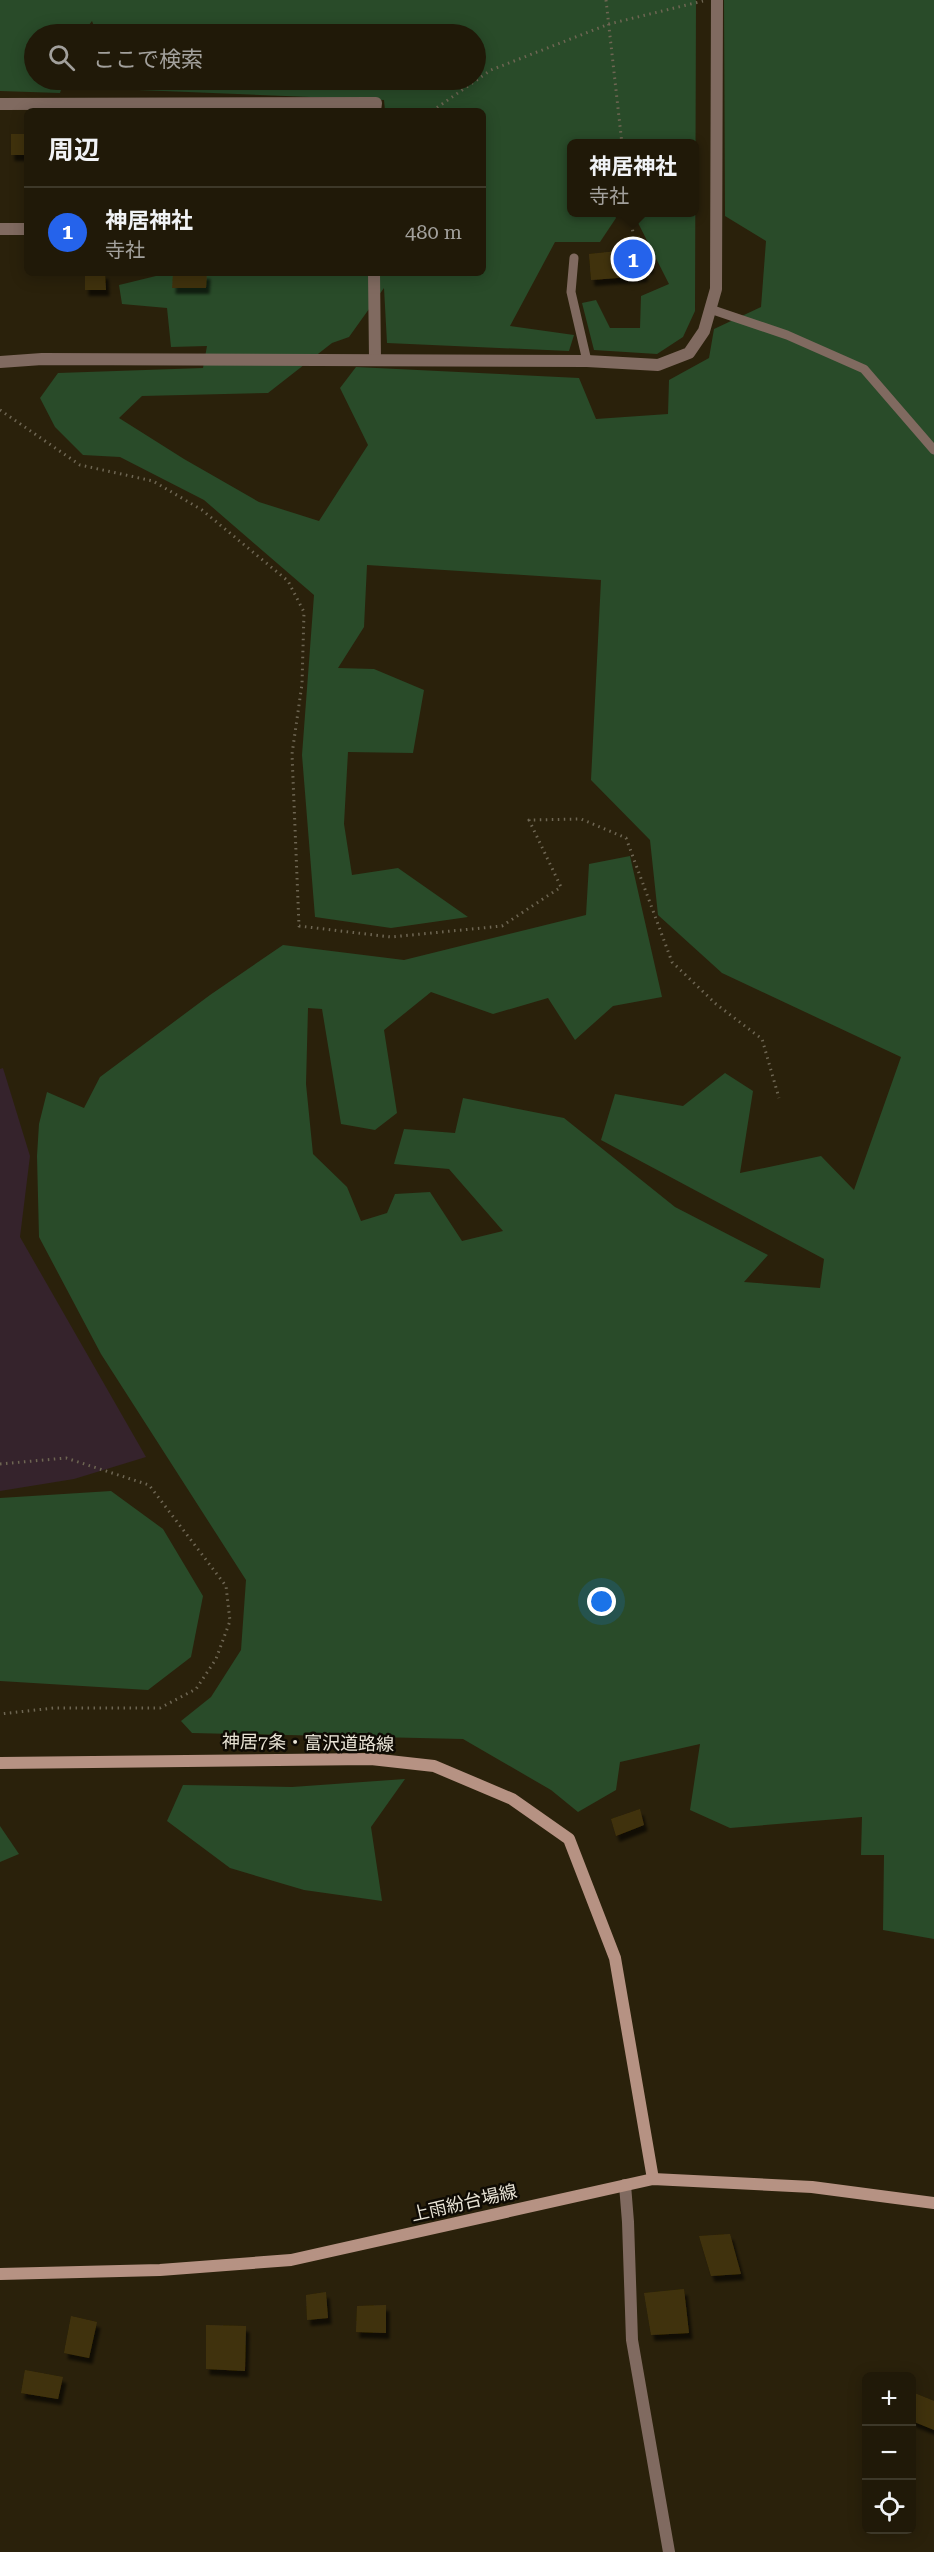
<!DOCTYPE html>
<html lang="ja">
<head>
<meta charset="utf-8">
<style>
  body { margin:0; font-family:"Roboto Serif","Noto Sans JP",serif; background:#282212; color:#f1f3f6 }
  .controls { position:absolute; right:18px; bottom:18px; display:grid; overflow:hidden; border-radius:9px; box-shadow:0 3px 15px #0003 }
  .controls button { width:54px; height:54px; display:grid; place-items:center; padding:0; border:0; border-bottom:2px solid #3d3829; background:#201908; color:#f1f3f6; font:30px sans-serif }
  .you { position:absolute; left:602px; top:1602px; width:21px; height:21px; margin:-15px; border:4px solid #fff; border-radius:50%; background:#1a73e8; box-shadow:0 0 0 9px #1a73e833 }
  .badge { display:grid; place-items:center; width:39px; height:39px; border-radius:50%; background:#2563eb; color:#fff; font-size:20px; font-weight:700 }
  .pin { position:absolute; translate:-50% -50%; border:3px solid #fff; box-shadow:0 2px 6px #0006 }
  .popup { position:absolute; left:567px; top:139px; width:132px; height:78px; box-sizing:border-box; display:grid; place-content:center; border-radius:9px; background:#201908; filter:drop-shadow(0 2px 4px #0005); font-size:20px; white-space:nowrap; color:#a2a09c }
  .popup b { font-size:22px; color:#f1f3f6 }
  .popup::after { content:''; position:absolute; left:50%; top:100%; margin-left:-12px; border:12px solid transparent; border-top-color:#201908 }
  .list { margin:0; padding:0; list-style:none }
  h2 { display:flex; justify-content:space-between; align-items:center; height:78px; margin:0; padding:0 24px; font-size:26px }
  h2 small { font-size:20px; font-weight:400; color:#a2a09c }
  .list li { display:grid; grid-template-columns:39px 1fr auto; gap:18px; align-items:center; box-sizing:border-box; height:90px; padding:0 24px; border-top:2px solid #3d3829 }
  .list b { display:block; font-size:22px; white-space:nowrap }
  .list p { margin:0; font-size:20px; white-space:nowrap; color:#a2a09c }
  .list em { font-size:20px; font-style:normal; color:#a2a09c }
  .icon { flex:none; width:33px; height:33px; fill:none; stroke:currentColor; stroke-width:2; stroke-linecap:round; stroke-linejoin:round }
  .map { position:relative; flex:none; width:934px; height:2552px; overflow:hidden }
  .search { position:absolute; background:#201908; box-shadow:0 3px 15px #0003; left:24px; top:24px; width:462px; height:66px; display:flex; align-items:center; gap:15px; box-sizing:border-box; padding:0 21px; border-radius:33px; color:#a2a09c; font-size:22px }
  .panel { position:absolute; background:#201908; box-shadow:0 3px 15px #0003; left:24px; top:108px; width:462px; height:168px; border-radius:9px }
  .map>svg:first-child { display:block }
  .industrial { fill:#35232c }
  .green { fill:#294b29 }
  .building { fill:#41330c; filter:url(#shadow) }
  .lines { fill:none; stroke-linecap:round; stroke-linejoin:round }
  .path { stroke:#6e6653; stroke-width:3; stroke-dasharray:1.5 4.5; stroke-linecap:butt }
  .lane { stroke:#806a60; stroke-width:9 }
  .street { stroke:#806a60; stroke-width:12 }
  .secondary { stroke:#b69283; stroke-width:12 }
  .labels { text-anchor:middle; stroke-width:5; stroke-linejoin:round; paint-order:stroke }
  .street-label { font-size:18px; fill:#e9e4d6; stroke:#0f0b04 }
</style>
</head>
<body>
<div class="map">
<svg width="934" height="2552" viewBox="0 0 934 2552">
  <defs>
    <filter id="shadow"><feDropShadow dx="3.5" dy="6" stdDeviation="1.5" flood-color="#0009"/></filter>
  </defs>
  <rect width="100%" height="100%" fill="#2a210b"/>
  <polygon class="industrial" points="3,1068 30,1156 20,1237 146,1457 74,1479 0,1491 0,1069"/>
  <g class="green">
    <polygon points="0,0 696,0 695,311 683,337 657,354 594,350 582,303 596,300 610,328 640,328 641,296 669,284 633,213 694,212 694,144 572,144 572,212 614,213 616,218 600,242 555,242 510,326 574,335 569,351 387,343 384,288 349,337 332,343 268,393 142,396 119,418 184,459 259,502 319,521 368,445 340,388 356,367 579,378 596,419 668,414 669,380 709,358 714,329 761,307 766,241 725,216 724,0 934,0 934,1939 883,1930 884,1855 861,1855 862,1817 730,1828 690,1810 700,1744 620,1762 616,1790 578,1812 551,1790 463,1739 192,1733 181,1721 211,1697 241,1650 246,1580 101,1354 39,1237 37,1156 39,1124 47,1092 84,1108 100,1077 210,995 283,945 404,960 586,915 589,864 630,856 662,997 613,1006 575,1040 548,998 493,1014 431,992 384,1030 397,1113 375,1130 341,1124 322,1009 308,1008 306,1084 313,1154 347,1187 361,1221 387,1213 395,1194 430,1192 462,1241 503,1231 449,1169 394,1164 404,1129 455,1133 463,1098 564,1118 675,1207 768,1255 744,1282 820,1288 824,1259 601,1140 615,1094 683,1106 725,1073 753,1091 740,1173 821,1156 854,1190 901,1057 722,973 658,915 650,840 591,780 601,580 367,565 364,627 338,668 374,669 424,690 413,753 348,752 344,824 352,875 398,868 468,917 391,928 315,917 302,755 314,595 204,500 120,457 83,455 55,427 40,398 58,373 203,368 207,346 171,347 167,308 122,304 119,285 156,276 158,273 483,273 483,111 385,111 384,100 113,89 110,80 476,80 476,34 97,34 92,21 82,34 34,34 34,80 64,80 60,93 0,91"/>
    <polygon points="111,1491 163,1529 203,1596 191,1657 148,1690 0,1681 0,1498"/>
    <polygon points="405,1779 371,1827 382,1901 304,1890 230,1868 167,1821 183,1785 292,1787"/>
    <polygon points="0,1826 19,1854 0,1862"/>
  </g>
  <g class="building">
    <rect x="11" y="134" width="16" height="21"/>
    <polygon points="640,236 640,245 650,245 650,268 643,268 644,276 591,280 589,254 618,251 618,247 625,246 624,237"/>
    <polygon points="85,273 105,273 106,290 85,290"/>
    <polygon points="173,273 207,273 206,288 172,288"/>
    <polygon points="640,1809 644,1825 616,1836 611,1819"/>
    <polygon points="730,2234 741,2274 711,2276 699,2236"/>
    <polygon points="684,2289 689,2333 651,2335 644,2293"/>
    <polygon points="326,2292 328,2318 307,2320 306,2295"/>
    <polygon points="386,2305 386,2333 356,2332 357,2306"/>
    <polygon points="71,2316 97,2322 89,2358 64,2353"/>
    <polygon points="206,2325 246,2326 245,2371 206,2369"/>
    <polygon points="25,2370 63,2377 58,2399 21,2393"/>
    <polygon points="912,2392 934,2401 934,2430 912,2421"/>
  </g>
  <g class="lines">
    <g class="path">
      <polyline points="606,0 622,144"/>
      <polyline points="432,111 491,70 609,24 703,1"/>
      <polyline points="630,212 633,233"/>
      <polyline points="0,410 80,465 153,481 202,510 288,581 304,612 302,684 292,754 299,926 391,937 502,926 561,887 529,820 581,819 626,838 672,962 716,1004 762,1039 779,1098"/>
      <polyline points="0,1464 66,1458 149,1485 226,1586 230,1621 216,1659 196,1689 160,1708 54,1708 0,1714"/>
    </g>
    <g class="lane">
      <polyline points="574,258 571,292 587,361"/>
      <polyline points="710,309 787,335 864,369 934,450"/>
    </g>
    <g class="street">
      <polyline points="0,104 376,103 375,111"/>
      <polyline points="0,229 27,229"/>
      <polyline points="374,273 375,359"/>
      <polyline points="0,362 42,359 587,361 658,365 689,353 704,331 716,289 717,0"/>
      <polyline points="625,2185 628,2222 632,2340 669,2552"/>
    </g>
    <g class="secondary">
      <polyline points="0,1763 371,1759 434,1766 512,1799 569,1839 615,1958 653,2179"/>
      <polyline points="0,2274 160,2270 291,2260 653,2179 812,2187 934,2203"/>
    </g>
  </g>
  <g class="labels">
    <g class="street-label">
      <text transform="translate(308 1743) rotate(1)" y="6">神居7条・富沢道路線</text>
      <text transform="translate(464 2203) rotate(-13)" y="6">上雨紛台場線</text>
    </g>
  </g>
</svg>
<div class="controls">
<button>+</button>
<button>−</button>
<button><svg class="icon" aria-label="locate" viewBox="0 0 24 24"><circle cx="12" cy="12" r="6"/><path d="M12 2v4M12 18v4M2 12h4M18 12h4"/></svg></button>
</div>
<div class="you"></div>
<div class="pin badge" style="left:633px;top:259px">1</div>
<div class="popup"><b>神居神社</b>寺社</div>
<div class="search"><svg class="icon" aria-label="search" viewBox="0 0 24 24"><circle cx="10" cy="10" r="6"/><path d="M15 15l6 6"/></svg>ここで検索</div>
<section class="panel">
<h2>周辺<small></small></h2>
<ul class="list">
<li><span class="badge">1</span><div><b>神居神社</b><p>寺社</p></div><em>480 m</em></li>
</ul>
</section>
</div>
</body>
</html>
